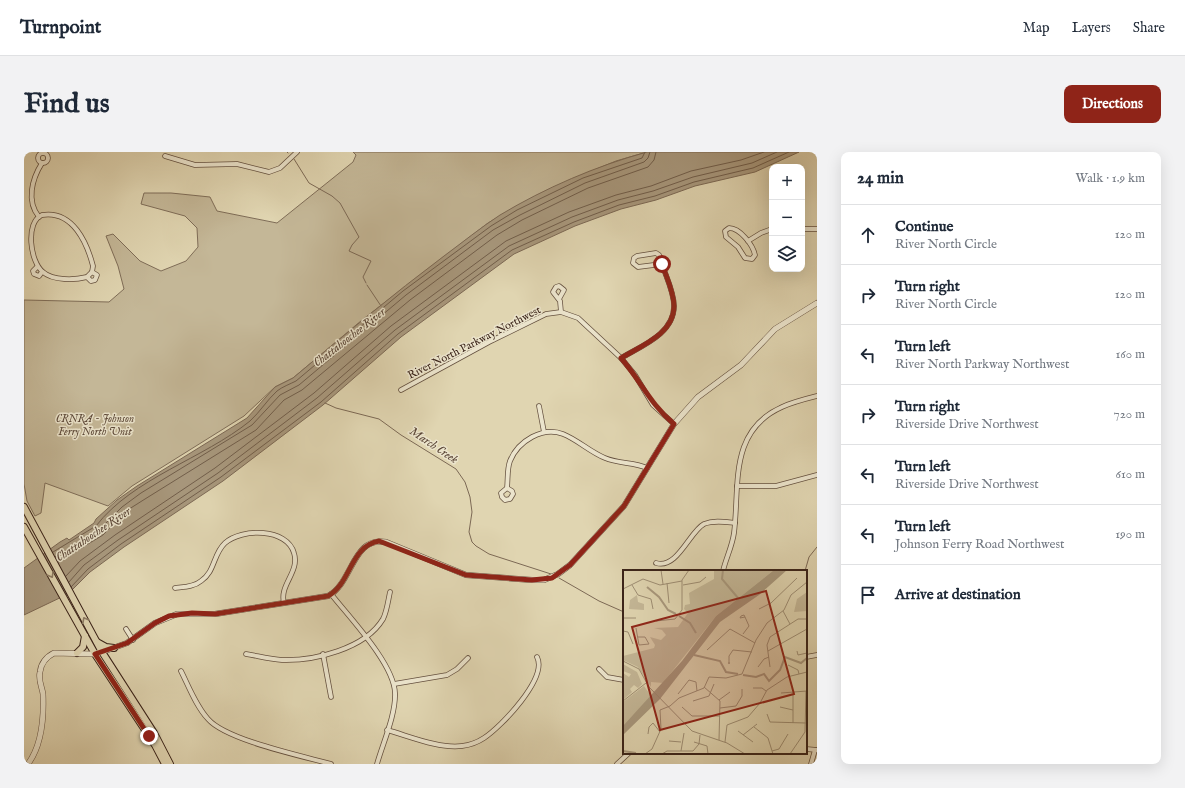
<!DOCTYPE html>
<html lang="en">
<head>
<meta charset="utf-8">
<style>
  body { margin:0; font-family:"IM FELL English",serif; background:#f2f2f3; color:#1f2937 }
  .controls { position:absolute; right:12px; top:12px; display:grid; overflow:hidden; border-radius:8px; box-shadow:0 4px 16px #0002 }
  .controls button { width:36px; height:36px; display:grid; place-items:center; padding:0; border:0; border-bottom:1px solid #e0e1e3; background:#fff; color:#1f2937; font:20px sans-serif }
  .stop { position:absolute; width:12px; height:12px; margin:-9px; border:3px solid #8f2418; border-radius:50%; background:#fff }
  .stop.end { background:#8f2418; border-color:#fff; box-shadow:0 1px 4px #0008 }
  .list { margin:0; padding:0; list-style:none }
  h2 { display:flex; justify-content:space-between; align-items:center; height:52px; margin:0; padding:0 16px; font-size:17px }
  h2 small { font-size:13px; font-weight:400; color:#747a83 }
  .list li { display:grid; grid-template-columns:26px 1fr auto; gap:12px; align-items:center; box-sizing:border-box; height:60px; padding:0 16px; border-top:1px solid #e0e1e3 }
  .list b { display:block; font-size:15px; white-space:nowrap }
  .list p { margin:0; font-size:13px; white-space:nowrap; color:#747a83 }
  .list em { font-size:13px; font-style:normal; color:#747a83 }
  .icon { flex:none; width:22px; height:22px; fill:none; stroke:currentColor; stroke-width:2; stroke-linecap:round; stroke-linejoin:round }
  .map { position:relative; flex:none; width:793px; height:612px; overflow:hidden; border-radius:8px }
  header { display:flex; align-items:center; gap:24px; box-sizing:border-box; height:56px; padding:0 20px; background:#fff; border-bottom:1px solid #e0e1e3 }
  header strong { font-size:19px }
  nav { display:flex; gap:22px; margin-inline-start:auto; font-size:14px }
  .intro { display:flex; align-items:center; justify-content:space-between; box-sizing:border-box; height:96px; padding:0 24px }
  h1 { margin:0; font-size:28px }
  .button { padding:10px 18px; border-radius:8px; background:#8f2418; color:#fff; font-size:14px; font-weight:700 }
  main { display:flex; gap:24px; padding:0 24px }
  aside { flex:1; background:#fff; border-radius:8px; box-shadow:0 4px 16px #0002 }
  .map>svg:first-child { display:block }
  .green { fill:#c4b797; stroke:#7f6d58 }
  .water { fill:#a8987d; stroke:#7c6955 }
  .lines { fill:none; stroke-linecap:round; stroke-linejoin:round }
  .shore { stroke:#715e4b; stroke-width:1 }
  .stream { stroke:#7c6955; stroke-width:1 }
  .minor-casing { stroke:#64503f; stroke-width:5.5 }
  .tertiary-casing { stroke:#64503f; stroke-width:6 }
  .primary-casing { stroke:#3a2319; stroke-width:8 }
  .minor { stroke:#ebe4cc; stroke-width:4 }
  .tertiary { stroke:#ebe4cc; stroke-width:5 }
  .primary { stroke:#e0d5b1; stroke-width:6 }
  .oneway { stroke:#8d7c65 }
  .route { stroke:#8f2418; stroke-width:5 }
  .labels { text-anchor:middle; stroke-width:3; stroke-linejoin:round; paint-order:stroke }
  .street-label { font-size:11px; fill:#3a2319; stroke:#ebe4cc }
  .park-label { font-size:11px; font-style:italic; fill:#5c4838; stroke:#ebe4cc }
  .water-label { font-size:12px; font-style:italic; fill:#5b4637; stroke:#ebe4cc }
  .inset-river { fill:none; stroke:#a8987d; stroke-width:2 }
  .inset-road { fill:none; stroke:#9e8e74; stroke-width:1 }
  .view { fill:#8f2418; fill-opacity:0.15; stroke:#8f2418; stroke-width:2 }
  .inset-edge { fill:none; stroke:#3a2319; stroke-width:2 }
</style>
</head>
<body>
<header>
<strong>Turnpoint</strong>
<nav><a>Map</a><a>Layers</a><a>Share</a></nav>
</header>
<div class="intro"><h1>Find us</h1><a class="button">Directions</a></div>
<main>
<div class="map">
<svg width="793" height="612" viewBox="0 0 793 612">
  <rect width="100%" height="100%" fill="#e0d5b1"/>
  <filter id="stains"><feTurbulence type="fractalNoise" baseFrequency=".005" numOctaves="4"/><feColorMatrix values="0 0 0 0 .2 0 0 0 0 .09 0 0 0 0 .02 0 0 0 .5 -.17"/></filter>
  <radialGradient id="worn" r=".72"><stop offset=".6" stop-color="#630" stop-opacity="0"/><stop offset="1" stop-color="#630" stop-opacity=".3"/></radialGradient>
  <polygon class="green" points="329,0 623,0 592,9 558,23 491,55 464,71 338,168 269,226 251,235 220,264 108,334 84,354 21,331 17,361 11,364 3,349 0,332 0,148 85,150 100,137 94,114 82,84 89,82 116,109 137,119 162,109 174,95 173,76 161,64 117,52 120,41 147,41 186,45 193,59 253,71 329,10 332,3"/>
  <path class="water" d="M623 0H775L731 20 671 34 632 48 597 57 551 74 490 102 377 185 299 253 199 329 100 395 66 420 44 442 0 463V416L36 390 43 386 45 388 70 371 72 367 93 348 113 334 223 266 251 235 269 226C319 184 368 143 420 104 439 90 456 76 476 63 521 36 572 14 623 0Z"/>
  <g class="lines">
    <g class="shore">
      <path d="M29 400 72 374C109 326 179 307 226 269 236 260 243 248 253 239 258 235 266 232 272 229L379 139 467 74 493 58 559 26 618 6 621 0"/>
      <polyline points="31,405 75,378 98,355 117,341 228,273 256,243 275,233 382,143 469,78 496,63 561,31 620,10 624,6 626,0"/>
      <polyline points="34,410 79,383 102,359 121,347 232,278 260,248 278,238 386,148 473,83 498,68 564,36 624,15 630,8 632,0"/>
      <polyline points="42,424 56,409 91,383 191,316 290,241 367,174 482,89 545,60 592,43 627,34 667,19 717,8 740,0"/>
      <polyline points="45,430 60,413 94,388 194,321 293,246 371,178 485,94 548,65 594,48 629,39 669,25 728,11 753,0"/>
      <polyline points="47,435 64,417 97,392 197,325 297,250 374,182 488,98 550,70 595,53 631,44 670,30 729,16 765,0"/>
    </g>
    <g class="stream">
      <polyline points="263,0 264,1"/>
      <polyline points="270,7 285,31 308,44 316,51 335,85 328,93 325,99 347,109 339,125 342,131"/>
      <polyline points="343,133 357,154"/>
      <polyline points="301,251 312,256 355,267 377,283 432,317 441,330 446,345 448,360 445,380 448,390 452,394 465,402 527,422"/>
      <polyline points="781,419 785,405 793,395"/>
      <polyline points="535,426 575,449 600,460"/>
    </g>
    <g class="minor-casing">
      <g id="minor">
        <circle cx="19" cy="6" r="5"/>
        <polyline points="141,4 171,13 213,12 245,20 256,16 273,0"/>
        <path d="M18 63C49 58 63 91 69 114L68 120 63 125C51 128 29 129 19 120 6 110 1 70 18 63Z"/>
        <path d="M15 65C2 49 8 27 18 11"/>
        <path d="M705 76C716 76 729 93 731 103L728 107 721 106 714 95 702 85 701 79Z"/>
        <polyline points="778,77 793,77"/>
        <polyline points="724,89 737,81 748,77"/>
        <polygon points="632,101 635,103 638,112 614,115 609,111 610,106 613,104"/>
        <polyline points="13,115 9,119 10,122 15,124 18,120"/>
        <polyline points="63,125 67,129 71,128 73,123 68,120"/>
        <polyline points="535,147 540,138 535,134 532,135 529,140 536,149 537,160"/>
        <path d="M597 206C617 194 650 182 650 154 650 140 642 125 638 112"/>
        <polyline points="377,238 465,190 522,162 537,160 554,166 597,206 611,223 629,253 650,272"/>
        <polyline points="515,254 520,280"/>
        <polyline points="713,334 752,334 793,323"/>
        <path d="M483 336 488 339 489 342 486 347 481 348 478 345 477 341 483 336C484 327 483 317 486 309 494 289 519 274 539 282 554 288 566 300 581 306 595 312 610 310 623 316"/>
        <path d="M632 411C653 418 666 379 680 372 690 368 701 370 711 371"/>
        <path d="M699 419C702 406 708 395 710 381 716 334 704 279 758 255 769 250 781 247 793 244"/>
        <path d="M151 436C159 435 170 435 177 429 191 420 189 402 201 391 218 376 263 376 270 401 276 420 255 433 260 451"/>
        <path d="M307 442C326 466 370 512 371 541 372 562 359 591 353 612"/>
        <polyline points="102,477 109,488"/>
        <path d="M222 502C234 504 246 507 258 508 290 509 341 497 359 467 363 459 364 449 366 440"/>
        <polyline points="299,502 307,545"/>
        <polyline points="782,505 793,503"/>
        <polyline points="575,517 583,525 600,528"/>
        <path d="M157 519C165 535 172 554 184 567 202 588 278 604 307 612"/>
        <polyline points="370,532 423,523 433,517 444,506"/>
        <path d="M363 578C385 584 415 597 438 594 446 593 454 590 460 586 477 575 524 526 513 505"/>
        <polyline points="782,597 793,598"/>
        <polyline points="593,612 605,601"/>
        <polyline points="787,612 791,598"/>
      </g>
    </g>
    <g class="tertiary-casing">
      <path id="tertiary" d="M4 612C18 593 20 565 19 542 18 535 14 528 16 520 17 512 22 505 30 501L68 502 78 500 103 491 131 471 153 462H191L304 444C329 431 328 384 362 390L442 423 508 428H520L534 422 546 413 600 354 650 272 674 245 717 213 751 177 793 151"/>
    </g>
    <g class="primary-casing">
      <g id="primary">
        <polyline points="0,355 78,500 130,581 146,612"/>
        <polyline points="0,375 71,502 131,593 141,612"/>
        <polyline points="73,490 82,495 90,496"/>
        <polyline points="53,501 59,495 61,484"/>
      </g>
    </g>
    <use href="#minor" class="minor"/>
    <use href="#tertiary" class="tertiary"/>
    <use href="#primary" class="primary"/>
  </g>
  <defs><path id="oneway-chevron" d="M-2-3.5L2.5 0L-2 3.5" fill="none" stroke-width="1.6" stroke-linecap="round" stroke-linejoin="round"/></defs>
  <g class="oneway">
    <use href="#oneway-chevron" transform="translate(27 423) rotate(60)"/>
    <use href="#oneway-chevron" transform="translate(61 468) rotate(-118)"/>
  </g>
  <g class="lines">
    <path class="route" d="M125 584 71 502 103 491 131 471 145 464 168 461 191 462 304 444C327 432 326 394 355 389L442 423 508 428 528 426 546 413 600 354 650 272C626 252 617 229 597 206 617 194 650 182 650 154 650 140 642 124 638 112"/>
  </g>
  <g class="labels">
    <g class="street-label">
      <text transform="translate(450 190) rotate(-27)" y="4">River North Parkway Northwest</text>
    </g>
    <g class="park-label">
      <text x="71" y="270">CRNRA - Johnson<tspan x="71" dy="13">Ferry North Unit</tspan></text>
    </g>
    <g class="water-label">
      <text transform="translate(325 185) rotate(-38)" y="4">Chattahoochee River</text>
      <text transform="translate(410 293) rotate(34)" y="4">March Creek</text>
      <text transform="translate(69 382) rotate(-34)" y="4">Chattahoochee River</text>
    </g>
  </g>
  <g transform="translate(599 418)">
    <rect width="184" height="184" fill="#e0d5b1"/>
    <path d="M91 0H151L93 46 40 113 28 112V117L15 97 0 90V86L31 78 32 75 27 67 38 70 43 65 39 60 31 58 55 57 65 43 61 39 62 35 67 34 66 23 91 9ZM184 22V41L171 42 174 29ZM14 25 15 32 21 34V40L6 39 7 30ZM0 94 14 102 19 114 15 118 11 115 7 119 9 122 0 130V103L6 107 8 104 0 101ZM21 116 28 126 0 158V132Z" fill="#c4b797"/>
    <path d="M151 0H164L136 25 97 52 37 129 0 165V156L59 91 93 46Z" fill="#a8987d"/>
    <path class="inset-river" d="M100 0 99 9 115 28M24 17 36 27 45 40 53 44M56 46 67 53 73 63M71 85 97 91 103 102 115 104M120 105 133 107 141 104 146 111 157 100 162 87 178 93 184 88M0 181 13 183"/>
    <path class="inset-road" d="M38 0 40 14M44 13 46 33M9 15 15 25 28 29 30 39M60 15 77 12 83 7M0 19 20 9 37 15 59 11M136 39 148 33 174 8M160 41 167 54M121 45 122 47 117 48 118 46ZM0 48H13M33 51 52 49 59 40V10L66 0M13 58 16 75 26 74 22 67H15M0 61 5 62 10 74M120 64 126 56 122 47M84 80 107 59 132 73M110 80 129 82M145 81 184 59M174 81 175 85 184 83M0 91 16 99 26 117 69 161 104 173 122 184M106 92V94V86L110 80M165 95 175 100 176 104M135 97 141 89 146 87M147 97 144 75 147 67 175 49H184M81 117 97 131 96 170M130 118H139L143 121M158 123 184 121M55 124 66 110 73 112 74 121M96 130 107 122M0 131 23 113M70 131 86 126 91 114M59 137 69 146H97M157 137 170 140M97 138 113 136 119 126V119M144 144 147 152 183 153M170 153V122M131 157 145 168 150 184M115 161 130 172M25 164 26 157 30 153 37 162M120 165 134 154M46 171 58 172M71 172 84 176 85 184M102 172 104 155 125 147 137 133 144 120 164 107 184 102M58 181 61 163M149 181 156 179 165 164M22 184 29 179 38 159 37 140 47 136 56 128 81 118 86 107 103 108 119 104 133 70 144 53 161 40 168 25 184 12M39 184 44 181H70L76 174 77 165M167 184 182 162 183 121"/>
    <path class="view" d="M143 21 171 124 37 160 9 57Z"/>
    <rect width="184" height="184" class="inset-edge"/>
  </g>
  <rect width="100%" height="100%" filter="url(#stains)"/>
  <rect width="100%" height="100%" fill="url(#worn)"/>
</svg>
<div class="controls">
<button>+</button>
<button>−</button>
<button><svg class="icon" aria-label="layers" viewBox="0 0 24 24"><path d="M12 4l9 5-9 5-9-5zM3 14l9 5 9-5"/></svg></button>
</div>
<div class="stop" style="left:638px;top:112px"></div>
<div class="stop end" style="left:125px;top:584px"></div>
</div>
<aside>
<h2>24 min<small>Walk · 1.9 km</small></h2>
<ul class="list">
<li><svg class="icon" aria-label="ahead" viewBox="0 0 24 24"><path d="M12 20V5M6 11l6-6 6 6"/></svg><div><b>Continue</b><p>River North Circle</p></div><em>120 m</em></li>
<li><svg class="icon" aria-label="right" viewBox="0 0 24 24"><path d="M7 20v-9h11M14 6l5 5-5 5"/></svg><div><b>Turn right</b><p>River North Circle</p></div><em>120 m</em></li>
<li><svg class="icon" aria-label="left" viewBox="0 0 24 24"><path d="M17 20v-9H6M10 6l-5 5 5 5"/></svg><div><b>Turn left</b><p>River North Parkway Northwest</p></div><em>160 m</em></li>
<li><svg class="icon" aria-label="right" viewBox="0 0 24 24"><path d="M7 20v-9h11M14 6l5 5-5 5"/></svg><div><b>Turn right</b><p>Riverside Drive Northwest</p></div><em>720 m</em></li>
<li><svg class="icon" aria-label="left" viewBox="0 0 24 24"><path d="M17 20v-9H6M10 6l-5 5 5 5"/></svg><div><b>Turn left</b><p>Riverside Drive Northwest</p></div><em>610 m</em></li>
<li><svg class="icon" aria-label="left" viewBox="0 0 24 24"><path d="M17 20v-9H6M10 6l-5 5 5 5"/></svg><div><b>Turn left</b><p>Johnson Ferry Road Northwest</p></div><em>190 m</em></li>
<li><svg class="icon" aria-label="arrive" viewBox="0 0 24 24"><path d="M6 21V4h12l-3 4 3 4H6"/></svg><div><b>Arrive at destination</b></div></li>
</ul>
</aside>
</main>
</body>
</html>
